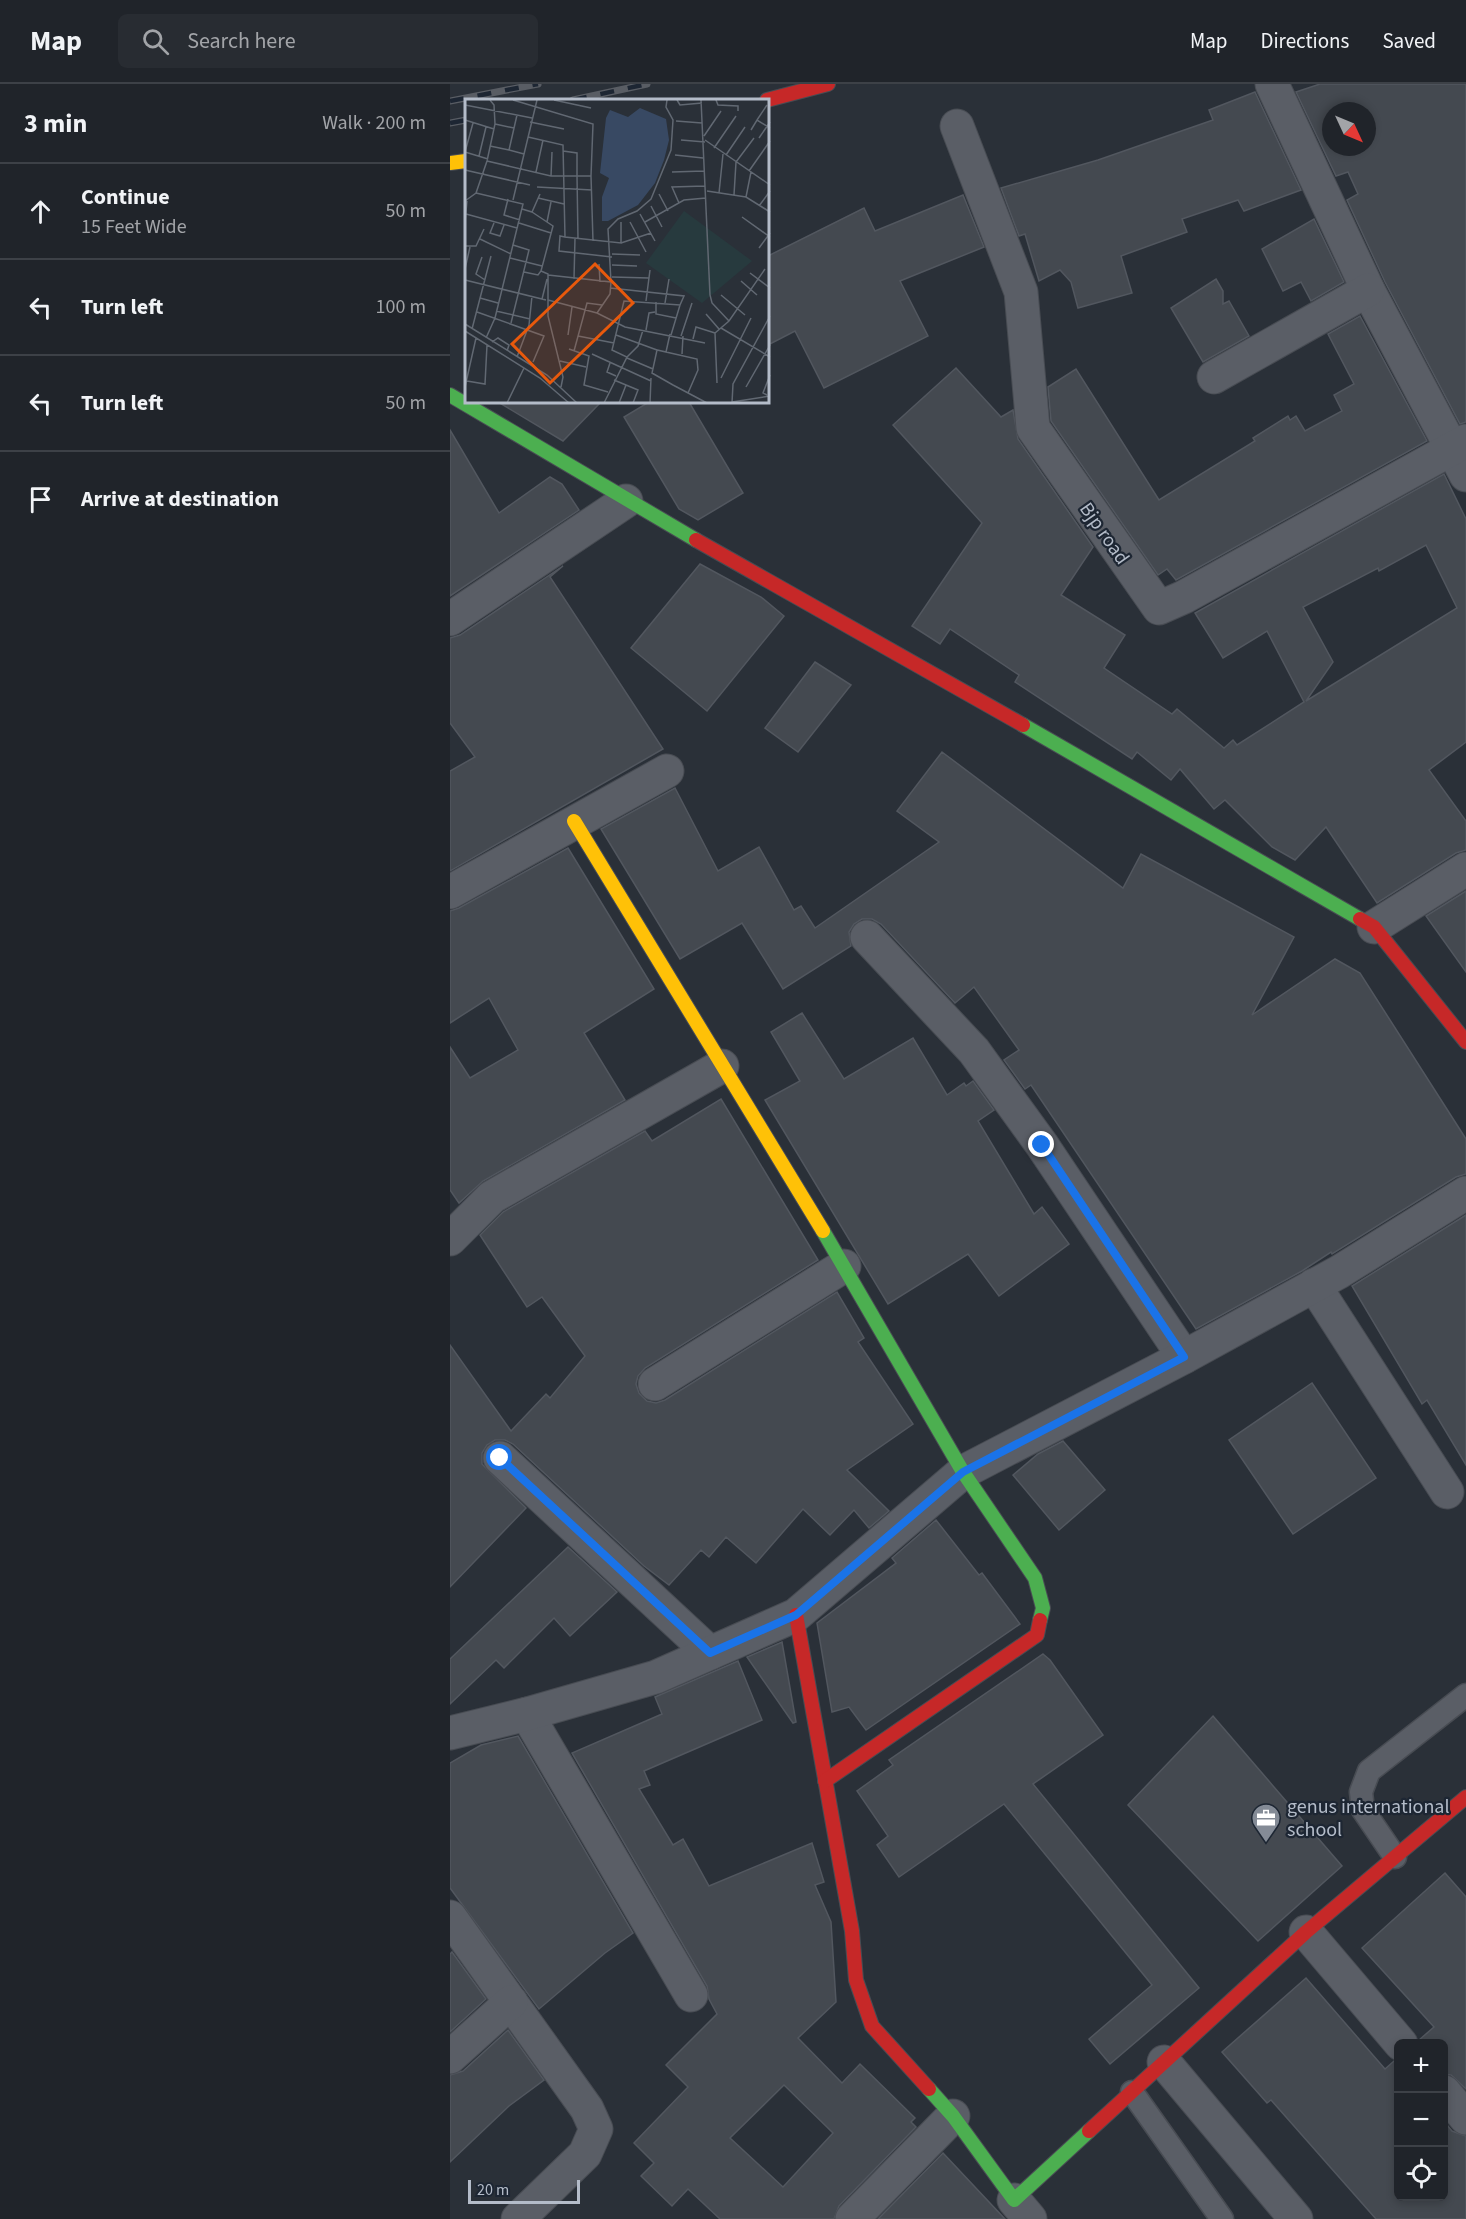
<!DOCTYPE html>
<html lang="en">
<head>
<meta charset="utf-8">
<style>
  body { margin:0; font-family:"Source Sans 3",sans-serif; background:#282c32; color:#f1f3f6 }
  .controls { position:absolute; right:18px; bottom:18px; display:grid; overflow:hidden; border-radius:9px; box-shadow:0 3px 9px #0003 }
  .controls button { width:54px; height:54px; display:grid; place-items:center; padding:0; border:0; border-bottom:2px solid #3d4147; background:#20242a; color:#f1f3f6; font:30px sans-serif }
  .compass { position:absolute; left:872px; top:18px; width:54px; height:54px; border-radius:50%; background:#20242a; box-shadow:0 3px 9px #0003; rotate:134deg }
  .scale { position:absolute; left:18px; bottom:15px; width:112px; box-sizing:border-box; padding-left:6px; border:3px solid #b4bcc9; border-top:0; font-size:16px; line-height:21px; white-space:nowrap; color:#b4bcc9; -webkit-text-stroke:4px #1d2633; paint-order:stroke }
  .stop { position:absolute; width:18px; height:18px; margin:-14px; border:4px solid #1a73e8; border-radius:50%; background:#fff }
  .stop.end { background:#1a73e8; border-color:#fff; box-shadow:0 2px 6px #0008 }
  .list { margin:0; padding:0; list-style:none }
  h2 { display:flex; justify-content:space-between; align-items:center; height:78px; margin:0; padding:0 24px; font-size:26px }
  h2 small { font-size:20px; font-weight:400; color:#a2a4a8 }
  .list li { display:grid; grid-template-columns:39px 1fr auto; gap:18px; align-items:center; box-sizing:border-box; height:96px; padding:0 24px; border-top:2px solid #3d4147 }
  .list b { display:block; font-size:22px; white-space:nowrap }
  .list p { margin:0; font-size:20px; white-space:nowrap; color:#a2a4a8 }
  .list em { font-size:20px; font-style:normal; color:#a2a4a8 }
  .icon { flex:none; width:33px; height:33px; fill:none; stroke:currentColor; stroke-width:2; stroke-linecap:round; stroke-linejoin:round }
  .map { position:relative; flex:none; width:1016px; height:2135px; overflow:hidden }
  header { display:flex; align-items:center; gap:36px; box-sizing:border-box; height:84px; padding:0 30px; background:#20242a; border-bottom:2px solid #3d4147 }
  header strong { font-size:28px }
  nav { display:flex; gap:33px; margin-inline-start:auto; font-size:21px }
  .search { width:420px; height:54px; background:#282c32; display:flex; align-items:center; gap:15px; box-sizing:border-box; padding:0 21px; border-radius:9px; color:#a2a4a8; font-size:22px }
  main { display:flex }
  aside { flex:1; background:#20242a }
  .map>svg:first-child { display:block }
  .building { fill:#444950; stroke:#52575f; stroke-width:1.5; fill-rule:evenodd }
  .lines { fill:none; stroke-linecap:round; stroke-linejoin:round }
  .lane-casing { stroke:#484c53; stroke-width:25 }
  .street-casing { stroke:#484c53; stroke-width:35 }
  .fast-casing { stroke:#484c53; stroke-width:16 }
  .slow-casing { stroke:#484c53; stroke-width:16 }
  .jam-casing { stroke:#484c53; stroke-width:16 }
  .lane { stroke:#5a5e66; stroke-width:22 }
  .street { stroke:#5a5e66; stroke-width:33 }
  .fast { stroke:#4caf50; stroke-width:14 }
  .slow { stroke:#ffc107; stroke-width:14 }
  .jam { stroke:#c62828; stroke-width:14 }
  .rail-casing { stroke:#595d64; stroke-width:7 }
  .rail { stroke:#1d2633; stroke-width:4.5; stroke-dasharray:14; stroke-linecap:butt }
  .route { stroke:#1a73e8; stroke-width:8 }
  .labels { text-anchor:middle; stroke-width:4.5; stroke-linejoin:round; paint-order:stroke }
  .street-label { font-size:20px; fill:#b4bcc9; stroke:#1d2633 }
  .poi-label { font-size:20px; fill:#b4bcc9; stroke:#1d2633; text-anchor:start }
  .inset-road { fill:none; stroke:#616872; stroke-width:1.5 }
  .view { fill:#e8590c; fill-opacity:0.15; stroke:#e8590c; stroke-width:3 }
  .inset-edge { fill:none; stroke:#b4bcc9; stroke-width:3 }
</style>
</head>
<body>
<header>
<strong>Map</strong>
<div class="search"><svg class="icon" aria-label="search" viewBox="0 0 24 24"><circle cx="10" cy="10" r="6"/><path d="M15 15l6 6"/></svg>Search here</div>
<nav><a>Map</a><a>Directions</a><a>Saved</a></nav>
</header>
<main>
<aside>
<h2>3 min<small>Walk · 200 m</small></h2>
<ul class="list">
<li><svg class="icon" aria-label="ahead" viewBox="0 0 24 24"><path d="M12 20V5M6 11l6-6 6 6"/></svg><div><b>Continue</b><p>15 Feet Wide</p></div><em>50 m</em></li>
<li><svg class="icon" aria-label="left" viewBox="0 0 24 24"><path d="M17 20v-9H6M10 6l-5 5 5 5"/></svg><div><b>Turn left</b></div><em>100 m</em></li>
<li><svg class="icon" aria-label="left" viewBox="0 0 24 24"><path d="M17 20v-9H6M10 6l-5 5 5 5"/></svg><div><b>Turn left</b></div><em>50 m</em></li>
<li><svg class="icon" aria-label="arrive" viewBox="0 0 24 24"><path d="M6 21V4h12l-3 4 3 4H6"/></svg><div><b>Arrive at destination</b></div></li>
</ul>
</aside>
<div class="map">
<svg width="1016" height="2135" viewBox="0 0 1016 2135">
  <rect width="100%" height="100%" fill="#2a3038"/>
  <g class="building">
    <path d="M870 0H1016V338L1010 340 935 198 897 116 908 110 898 88 886 92 846 8ZM881 27H917V63H881Z"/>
    <polygon points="805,8 851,106 794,127 788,116 732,135 737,148 671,172 682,209 628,224 621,198 610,186 589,197 575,150 569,152 551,104 648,76 763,36 759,26"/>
    <polygon points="513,111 534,163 450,197 478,252 374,304 345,247 318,261 318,172 414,124 425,147"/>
    <polygon points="864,135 894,198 861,217 851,198 833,207 812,165"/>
    <polygon points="766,195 773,207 773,220 779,217 799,252 753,278 721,224"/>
    <polygon points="910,232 977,357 726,496 717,485 708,491 601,337 598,303 626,285 709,416 805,357 803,354 838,332 840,336 846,332 855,347 892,327 884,311 904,300 878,250"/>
    <path d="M506 284 551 333 563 326 568 355 643 463 611 511 675 551 654 584 722 630 727 625 774 664 783 656 787 661 854 618 817 547 773 574 745 529 994 390 1016 435V658L979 686 1016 737V766L1006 769 927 819 876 743 845 776 822 763 775 716 764 725 730 685 721 696 687 668 682 675 565 598 569 591 500 545 490 560 462 542 532 439 443 341ZM976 461 1007 524 856 617 883 578 853 523 928 484 929 487Z"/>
    <polygon points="48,318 151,318 113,357"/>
    <polygon points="199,318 239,318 293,409 248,436 229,425 174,333"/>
    <polygon points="0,346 49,429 100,393 112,400 129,426 0,512"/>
    <polygon points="250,480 311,513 334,532 257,627 181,564"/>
    <polygon points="113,482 100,493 213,665 0,787 0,687 25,673 0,639 0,554 10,551"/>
    <polygon points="365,578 401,601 348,668 315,644"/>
    <polygon points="492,668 673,804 691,770 844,853 802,931 885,875 910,889 1016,1055 1016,1090 1006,1093 882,1170 881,1168 852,1187 746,1245 581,1001 575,1005 554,976 569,966 524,903 505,919 431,840 422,835 412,835 404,840 399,848 401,862 333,905 292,839 230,875 151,745 225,704 268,787 309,763 344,826 351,822 365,844 489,758 447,727"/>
    <polygon points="118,764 204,905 134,949 175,1016 33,1097 9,1119 0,1106 0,963 20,994 68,966 39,914 0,939 0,827 9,824"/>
    <polygon points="1016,807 1016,888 976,832"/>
    <polygon points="352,929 394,995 463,954 497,1011 514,999 516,1002 523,997 544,1026 528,1037 584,1130 592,1123 619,1160 549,1212 518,1170 438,1220 315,1016 350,997 321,948"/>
    <polygon points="271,1015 368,1176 195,1284 188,1292 186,1300 189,1309 197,1317 206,1319 215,1316 387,1208 414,1254 408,1258 463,1340 397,1386 439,1427 419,1444 404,1426 380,1451 353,1425 306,1479 276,1453 259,1473 251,1466 219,1501 194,1482 63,1360 55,1356 45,1356 37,1361 32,1369 32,1380 76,1424 0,1503 0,1261 61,1347 96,1310 100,1314 135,1272 92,1213 77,1223 30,1151 53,1128 195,1047 202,1057"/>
    <polygon points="1016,1131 1016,1381 977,1316 972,1320 902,1202"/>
    <polygon points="862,1299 926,1394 843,1450 779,1356"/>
    <polygon points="613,1357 655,1406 609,1446 563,1391 588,1370"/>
    <polygon points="486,1436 529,1491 532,1489 570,1540 416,1646 399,1623 382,1628 367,1539 446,1479 442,1474"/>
    <polygon points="118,1463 167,1508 120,1552 104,1534 54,1584 46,1576 0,1620 0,1575"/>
    <polygon points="332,1558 346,1638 343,1639 297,1573"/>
    <polygon points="593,1570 600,1576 653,1651 583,1700 749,1904 660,1980 639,1955 702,1901 554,1720 449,1793 427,1761 438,1752 407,1707 443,1681 439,1676"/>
    <path d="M288 1577 312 1636 194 1687 200 1701 189 1705 223 1761 233 1755 259 1802 362 1759 374 1798 365 1801 381 1838 386 1918 348 1954 392 1999 410 1980 465 2034 461 2038 466 2043 389 2122 384 2135H270L238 2105 222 2122 191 2092 204 2079 184 2059 238 2003 216 1981 267 1930 259 1915 257 1902 122 1669 212 1630 205 1613ZM334 2001 383 2049 333 2103 280 2054Z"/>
    <polygon points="763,1632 892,1782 808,1857 678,1721"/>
    <polygon points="68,1652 183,1849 155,1869 89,1925 0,1804 0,1679 31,1661"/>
    <polygon points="995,1789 1016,1813 1016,2005 1001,1991 993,1990 993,1959 969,1959 969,1956 984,1943 912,1864"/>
    <polygon points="2,1868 36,1915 0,1948 0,1870"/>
    <polygon points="856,1894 935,1985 944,1977 948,1978 948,2112 993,2112 993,2036 1002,2047 1016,2052 1016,2135 926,2135 821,2016 817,2019 772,1968"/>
    <polygon points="58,1946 94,1996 59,2022 0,2078 0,1991 13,1987"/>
    <polygon points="493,2069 555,2135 428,2135"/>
  </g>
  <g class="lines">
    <g class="lane-casing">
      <g id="lane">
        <polyline points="945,1773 913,1726 911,1708 919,1687 1016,1611"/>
        <polyline points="682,2008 772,2135"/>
      </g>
    </g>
    <g class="street-casing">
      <g id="street">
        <polyline points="822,0 918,206 1016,391"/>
        <polyline points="507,42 571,208 583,344 709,524 734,513 1016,357"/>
        <polyline points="764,293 918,206"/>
        <polyline points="0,535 176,417"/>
        <polyline points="0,808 217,687"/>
        <polyline points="924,843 1016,785"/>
        <polyline points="417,853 524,967 592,1061 734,1273"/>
        <polyline points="0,1155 42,1113 272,982"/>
        <polyline points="864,1201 997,1408"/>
        <polyline points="205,1300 394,1182"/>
        <polyline points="50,1374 260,1569"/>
        <polyline points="77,1630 241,1911"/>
        <polyline points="0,1649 77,1630 206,1593 346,1531 513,1388 734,1273 889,1188 1016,1109"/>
        <polyline points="0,1833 137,2025 146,2045 135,2070 68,2135"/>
        <polyline points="856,1848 951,1960"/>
        <polyline points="0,1973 61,1918"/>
        <polyline points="714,1978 846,2135"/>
        <polyline points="994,2008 1016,2034"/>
        <polyline points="564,2116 580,2135"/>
        <polyline points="402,2135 503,2032"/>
      </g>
    </g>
    <g class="fast-casing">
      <g id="fast">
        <polyline points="0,311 246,456"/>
        <polyline points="573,641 910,835"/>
        <polyline points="373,1147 513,1388 585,1494 593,1524 590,1536"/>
        <polyline points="479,2005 503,2032 564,2116 639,2047"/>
      </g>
    </g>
    <g class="slow-casing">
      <g id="slow">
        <polyline points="0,79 16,77"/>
        <polyline points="124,737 373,1147"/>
      </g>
    </g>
    <g class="jam-casing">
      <g id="jam">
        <polyline points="317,16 378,0"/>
        <polyline points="246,456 573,641"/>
        <polyline points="910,835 924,843 1016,958"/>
        <polyline points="346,1531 402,1847 406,1896 422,1942 479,2005"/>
        <polyline points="375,1697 587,1551 590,1536"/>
        <polyline points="639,2047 856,1848 1016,1713"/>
      </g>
    </g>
    <use href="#lane" class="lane"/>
    <use href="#street" class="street"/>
    <use href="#fast" class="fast"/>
    <use href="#slow" class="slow"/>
    <use href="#jam" class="jam"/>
    <g class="rail-casing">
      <g id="rail">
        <polyline points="123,16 197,0"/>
        <polyline points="0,17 88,0"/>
        <polyline points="0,39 16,36"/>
      </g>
    </g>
    <use href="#rail" class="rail"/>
  </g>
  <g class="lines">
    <polyline class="route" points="50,1374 260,1569 346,1531 513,1388 734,1273 592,1061"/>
  </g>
  <defs>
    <g id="office-pin" transform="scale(1.5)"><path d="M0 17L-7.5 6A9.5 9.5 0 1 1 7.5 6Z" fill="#848b96" stroke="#1d2633"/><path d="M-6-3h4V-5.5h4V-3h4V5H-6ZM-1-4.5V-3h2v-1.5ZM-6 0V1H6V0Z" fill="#fff"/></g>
  </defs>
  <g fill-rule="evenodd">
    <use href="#office-pin" x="816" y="1734"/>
  </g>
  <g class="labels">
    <g class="street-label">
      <text transform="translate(655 449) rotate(55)" y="7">Bjp road</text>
    </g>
    <g class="poi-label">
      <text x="837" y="1729">genus international<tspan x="837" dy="23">school</tspan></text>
    </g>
  </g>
  <g transform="translate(15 15)">
    <rect width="304" height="304" fill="#2a3038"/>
    <path d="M219 112 287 162 237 204 181 164Z" fill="#273a3e"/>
    <path d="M175 9 201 20 204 41 199 61 190 84 173 106 143 122H137V98L144 79 135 74 141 19 145 11 163 18Z" fill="#384963"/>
    <path class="inset-road" d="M48 1 128 25 126 77M89 1 126 9M212 1 215 6 237 4M236 1 245 196 247 204 264 222M251 1 253 6 273 7V12M0 6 67 19M52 16 44 51 59 55M0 21 29 30M292 21 302 6M211 22 237 24M65 23 99 30M30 25 49 29M286 31 292 21 305 29M239 37 256 12M63 38 98 46 100 138 156 144V123M294 39 305 23M216 41 240 43M240 41 305 86M25 47 44 51M249 49 271 17M98 52 112 54V77H126L128 142M0 53 8 24M0 53 23 60M210 56 238 59M261 56 280 28M14 57 21 28M22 62 86 77H112L113 140M0 71 65 86M284 72 305 42M71 73 78 41M207 73 239 72M86 77 87 53M72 88 127 91M242 92 281 98 305 113M11 94 58 105 30 219 21 239M254 94 258 55M194 95 203 112M269 96 271 63 289 39M281 98 286 73M73 99 99 105M43 100 39 116 55 121M48 101 72 1M0 102 11 94 22 62 30 25 29 6 25 1M214 104 207 88 240 87M186 107 197 128M294 107 305 92M57 110 67 113 75 95M67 113 82 123M1 115 52 129M175 115 190 142M277 118 305 138M0 123 2 102M165 123 181 153M180 123 219 101 241 99M29 124 25 134 35 137 39 126M54 124 86 134M100 138 95 137 94 152 147 158M15 140 46 155M156 144 186 134M0 147H11L19 130M294 149 305 134M147 155 175 156M17 158 11 175 20 181M45 159 77 167M134 165 135 183M147 166 172 167M0 170 5 148M76 172 83 175V217L98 278 96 288M59 173 73 176 76 172 88 127 82 123 86 103M285 174 305 189M83 176 146 183 145 195 132 214M147 178 184 179M109 180 110 139M0 181 81 201M276 182 292 196M146 183 143 130 153 120 172 112 186 100 206 51 208 21 201 8 202 1M256 196 280 216M15 199 33 204M77 200 82 180M83 201 132 214 160 228 240 244M181 202 185 171M191 203V215L211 219M200 204 204 180M31 212 65 220M12 213 79 237 68 263M241 215 254 230M46 224 64 151 48 146M0 225 82 276 112 304M256 229 305 258M7 230 26 157M181 231 184 214 190 213M0 232 75 279 104 304M103 236 107 208M151 236 192 251M206 236 215 206M113 237 149 244M216 237 227 204M228 240 231 228 250 234M27 243 33 239 44 246 42 252M104 250 124 257 119 286 143 293M109 252 122 204 137 206M201 253 205 235M127 255 186 282M217 255 218 237M52 258 64 226 67 197M162 258 173 247 178 231M162 259 188 270M95 262 121 268M145 264 142 273 151 277M256 279 286 219M149 281 173 291 168 304M2 282 20 285 22 246M252 284 250 234 264 222 300 170M0 288 11 239M281 288 305 246M223 294 233 271 232 260 192 251 187 274 208 286 242 304M302 296 298 294 305 276M267 303 305 297M42 304 59 269M139 304 162 258 147 251 159 202 215 206 219 197 145 189M154 304 161 286M185 304 186 279M267 304 268 285 305 217"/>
    <path class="view" d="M130 165 168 204 85 284 47 245Z"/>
    <rect width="304" height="304" class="inset-edge"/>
  </g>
</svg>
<div class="controls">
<button>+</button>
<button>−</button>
<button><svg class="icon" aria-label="locate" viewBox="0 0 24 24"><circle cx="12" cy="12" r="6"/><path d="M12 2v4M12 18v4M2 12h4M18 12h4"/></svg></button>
</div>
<svg class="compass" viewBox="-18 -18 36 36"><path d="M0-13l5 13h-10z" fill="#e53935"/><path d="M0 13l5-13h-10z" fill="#a2a4a8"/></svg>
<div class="scale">20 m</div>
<div class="stop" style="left:50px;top:1374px"></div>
<div class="stop end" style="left:592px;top:1061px"></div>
</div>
</main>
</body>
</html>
